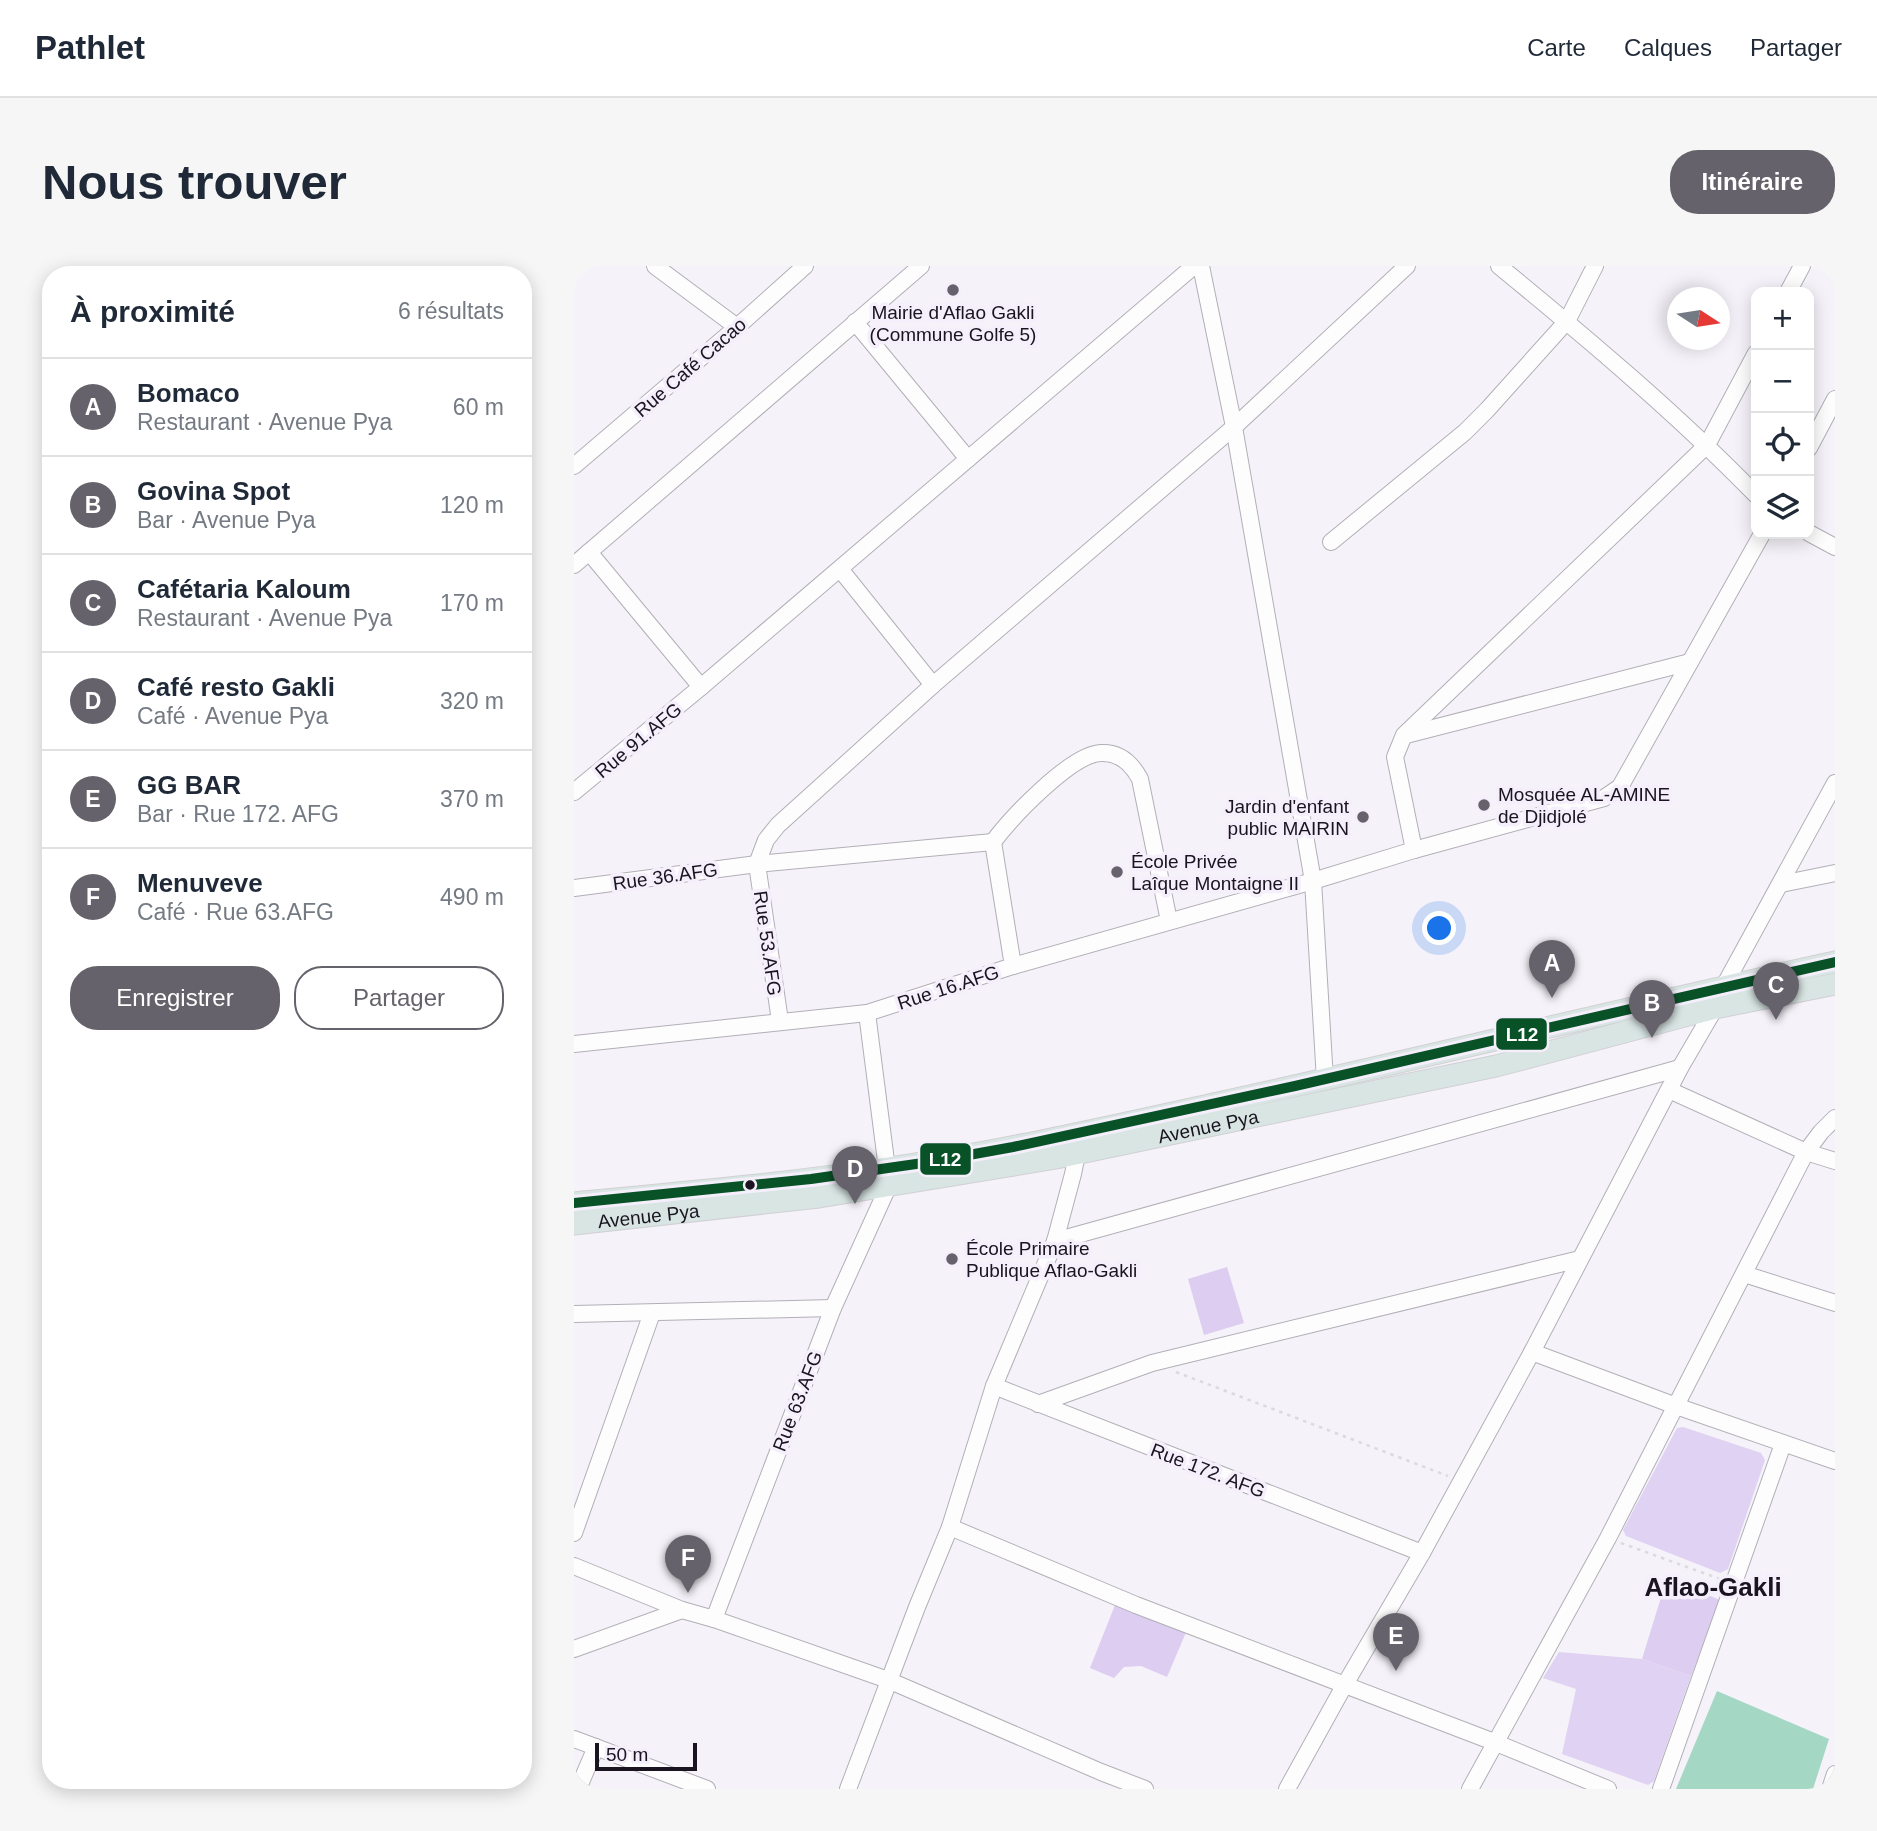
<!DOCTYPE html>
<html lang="fr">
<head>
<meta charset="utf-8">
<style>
  body { margin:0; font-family:Helvetica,sans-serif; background:#f6f6f7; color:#1f2937 }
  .controls { position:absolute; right:21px; top:21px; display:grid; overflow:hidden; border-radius:14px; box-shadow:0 4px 18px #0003 }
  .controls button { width:63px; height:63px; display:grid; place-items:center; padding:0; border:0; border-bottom:2px solid #e0e1e3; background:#fff; color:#1f2937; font:35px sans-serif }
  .compass { position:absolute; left:1093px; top:21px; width:63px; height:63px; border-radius:50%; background:#fff; box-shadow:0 4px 18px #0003; rotate:102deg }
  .scale { position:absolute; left:21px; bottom:18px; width:102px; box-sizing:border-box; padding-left:7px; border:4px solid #19141f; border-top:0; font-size:19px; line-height:24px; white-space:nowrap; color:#19141f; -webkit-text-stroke:5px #f5effc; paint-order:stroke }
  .you { position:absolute; left:866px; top:663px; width:24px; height:24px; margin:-18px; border:5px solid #fff; border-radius:50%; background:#1a73e8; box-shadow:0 0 0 10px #1a73e833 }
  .badge { display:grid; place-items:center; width:46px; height:46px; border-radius:50%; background:#66626b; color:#fff; font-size:23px; font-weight:700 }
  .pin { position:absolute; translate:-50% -58px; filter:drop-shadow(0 2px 4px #0008) }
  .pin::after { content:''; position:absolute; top:37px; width:24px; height:21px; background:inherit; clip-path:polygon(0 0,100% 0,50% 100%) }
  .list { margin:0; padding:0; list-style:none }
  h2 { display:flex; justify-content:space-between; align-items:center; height:91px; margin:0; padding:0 28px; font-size:30px }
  h2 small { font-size:23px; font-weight:400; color:#747a83 }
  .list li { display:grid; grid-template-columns:46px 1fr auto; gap:21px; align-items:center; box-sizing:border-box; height:98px; padding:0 28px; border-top:2px solid #e0e1e3 }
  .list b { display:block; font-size:26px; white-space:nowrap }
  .list p { margin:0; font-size:23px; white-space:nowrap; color:#747a83 }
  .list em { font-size:23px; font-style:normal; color:#747a83 }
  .actions { display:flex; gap:14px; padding:21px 28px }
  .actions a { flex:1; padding:16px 0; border:2px solid #66626b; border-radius:28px; text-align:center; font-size:24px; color:#66626b }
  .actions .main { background:#66626b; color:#fff }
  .icon { flex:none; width:38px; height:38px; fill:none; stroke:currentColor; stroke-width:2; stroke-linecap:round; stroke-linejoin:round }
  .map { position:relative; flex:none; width:1261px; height:1523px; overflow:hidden; border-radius:28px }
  header { display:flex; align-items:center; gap:42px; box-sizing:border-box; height:98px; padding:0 35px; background:#fff; border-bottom:2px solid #e0e1e3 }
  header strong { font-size:33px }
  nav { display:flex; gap:38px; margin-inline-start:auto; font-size:24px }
  .intro { display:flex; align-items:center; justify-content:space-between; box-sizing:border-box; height:168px; padding:0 42px }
  h1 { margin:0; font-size:49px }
  .button { padding:18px 32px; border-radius:28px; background:#66626b; color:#fff; font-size:24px; font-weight:700 }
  main { display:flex; gap:42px; padding:0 42px }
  aside { flex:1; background:#fff; border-radius:28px; box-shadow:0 4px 18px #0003 }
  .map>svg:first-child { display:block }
  .green { fill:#e0d2f2 }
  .forest { fill:#ddcdf1 }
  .water { fill:#a4d7c4 }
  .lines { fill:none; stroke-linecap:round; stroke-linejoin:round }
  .minor-casing { stroke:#b2afb7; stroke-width:18 }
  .major-casing { stroke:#d2d0d4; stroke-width:23 }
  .path { stroke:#dbdadc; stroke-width:2.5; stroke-dasharray:3.5 5; stroke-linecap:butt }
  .minor { stroke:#fefdfe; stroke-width:16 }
  .major { stroke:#d8e5e3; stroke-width:21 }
  .bus-1-casing { stroke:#f5effc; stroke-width:16 }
  .bus-1 { stroke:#095228; stroke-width:10 }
  .poi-dot { fill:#66626b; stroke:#f5effc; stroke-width:2.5 }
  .bus-dot { fill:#19141f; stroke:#f5effc; stroke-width:2.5 }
  .labels { text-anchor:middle; stroke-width:7; stroke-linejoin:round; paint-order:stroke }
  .poi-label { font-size:19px; fill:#19141f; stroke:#f5effc; text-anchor:start }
  .street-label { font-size:19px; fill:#19141f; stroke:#f5effc }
  .district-label { font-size:26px; font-weight:bold; fill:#19141f; stroke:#f5effc }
  .line-badge { stroke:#f5effc; stroke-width:2.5 }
  .badge-label { font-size:19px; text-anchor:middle; font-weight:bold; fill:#fff }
</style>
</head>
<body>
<header>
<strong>Pathlet</strong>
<nav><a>Carte</a><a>Calques</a><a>Partager</a></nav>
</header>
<div class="intro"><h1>Nous trouver</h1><a class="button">Itinéraire</a></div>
<main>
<aside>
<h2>À proximité<small>6 résultats</small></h2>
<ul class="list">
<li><span class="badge">A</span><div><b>Bomaco</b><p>Restaurant · Avenue Pya</p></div><em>60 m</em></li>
<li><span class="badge">B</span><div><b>Govina Spot</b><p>Bar · Avenue Pya</p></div><em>120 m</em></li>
<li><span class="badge">C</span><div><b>Cafétaria Kaloum</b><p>Restaurant · Avenue Pya</p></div><em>170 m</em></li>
<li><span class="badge">D</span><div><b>Café resto Gakli</b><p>Café · Avenue Pya</p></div><em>320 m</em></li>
<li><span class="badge">E</span><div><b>GG BAR</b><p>Bar · Rue 172. AFG</p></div><em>370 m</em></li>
<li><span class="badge">F</span><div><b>Menuveve</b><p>Café · Rue 63.AFG</p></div><em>490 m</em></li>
</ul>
<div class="actions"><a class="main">Enregistrer</a><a>Partager</a></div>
</aside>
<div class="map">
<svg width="1261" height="1523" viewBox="0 0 1261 1523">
  <rect width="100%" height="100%" fill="#f5f2f9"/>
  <g class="green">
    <polygon points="1109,1161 1187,1187 1191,1194 1154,1303 1146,1307 1052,1270 1049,1264 1103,1162"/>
    <polygon points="985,1386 1068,1393 1117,1410 1080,1515 1074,1519 988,1488 1002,1423 969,1412"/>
  </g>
  <g class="forest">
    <polygon points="653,1001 670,1057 630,1069 614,1013"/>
    <polygon points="1093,1312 1146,1334 1117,1410 1068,1393"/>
    <polygon points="543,1334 613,1364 593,1411 567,1400 550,1401 540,1412 516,1402"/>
  </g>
  <polygon class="water" points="1143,1425 1255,1473 1239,1523 1102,1523"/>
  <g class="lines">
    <g class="minor-casing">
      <g id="minor">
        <polyline points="81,0 163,61"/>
        <polyline points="627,0 660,161 739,615 751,814"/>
        <path d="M925 0C1014 73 1102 147 1182 229"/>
        <polyline points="1214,26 1228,0"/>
        <polyline points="281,56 394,193"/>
        <polyline points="1235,182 1261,133"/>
        <polyline points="0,200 163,61 231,0"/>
        <polyline points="1235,267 1261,281"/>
        <polyline points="757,276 891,166 913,144 993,55 1021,0"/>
        <polyline points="15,286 127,421"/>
        <polyline points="0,299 347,0"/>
        <polyline points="266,303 359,419"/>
        <polyline points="832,469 1116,396"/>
        <polyline points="0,526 127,421 620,0"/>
        <polyline points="840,584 821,491 830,469 1133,179 1182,87"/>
        <polyline points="1207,618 1261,607"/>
        <polyline points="0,622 183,598 419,576"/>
        <path d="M439 700 419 576C437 552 497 488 527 487 546 486 558 498 566 513L595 655"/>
        <polyline points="1150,720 1261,517"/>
        <polyline points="293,747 313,903"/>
        <polyline points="206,755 183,598 192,574 204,559 359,419 660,161 833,0"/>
        <polyline points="0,778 293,747 439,700 739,615 840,584 1030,532 1046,521 1188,268"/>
        <polyline points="1095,824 1232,886 1261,895"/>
        <polyline points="481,975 1106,802"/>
        <polyline points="1170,1008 1261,1037"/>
        <polyline points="0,1048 259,1042"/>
        <polyline points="958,1086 1102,1140 1261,1195"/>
        <polyline points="420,1120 848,1287"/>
        <polyline points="464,1138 578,1097 1006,993"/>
        <polyline points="376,1261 562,1339 920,1476 1034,1523"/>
        <polyline points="0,1267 78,1047"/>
        <polyline points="0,1300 108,1344 140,1353 314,1414 527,1506 571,1523"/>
        <polyline points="140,1353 259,1042 314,921"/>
        <polyline points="0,1383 108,1344"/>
        <polyline points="0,1473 133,1523"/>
        <polyline points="4,1523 22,1481"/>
        <polyline points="274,1523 343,1341 376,1261 420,1120 481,975 499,908 503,888"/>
        <polyline points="713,1523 770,1420 848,1287 958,1086 1106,802 1141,742"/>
        <polyline points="896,1523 1034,1272 1232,886 1247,866 1261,852"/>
        <polyline points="1087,1523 1209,1178"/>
        <polyline points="1256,1523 1261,1508"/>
      </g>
    </g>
    <g class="major-casing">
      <g id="major">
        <path d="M0 937C105 927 211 918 315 902 425 886 535 861 644 837 850 792 1055 741 1261 696"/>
        <path id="s1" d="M0 958 245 931 482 892 922 800 1141 742 1261 718"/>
      </g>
    </g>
    <g class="path">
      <polyline points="602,1106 874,1210"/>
      <polyline points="1047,1277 1146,1313"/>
    </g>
    <use href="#minor" class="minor"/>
    <use href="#major" class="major"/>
    <g class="bus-1-casing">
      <polyline id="bus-1" points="0,937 237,913 356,896 439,881 721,820 1261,696"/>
    </g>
    <use href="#bus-1" class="bus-1"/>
  </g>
  <g class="poi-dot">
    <circle cx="379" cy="24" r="7"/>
    <circle cx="910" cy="539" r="7"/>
    <circle cx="789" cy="551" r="7"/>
    <circle cx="543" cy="606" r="7"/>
    <circle cx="378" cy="993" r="7"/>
  </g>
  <circle class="bus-dot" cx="176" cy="919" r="6"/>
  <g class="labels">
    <g class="poi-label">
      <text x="379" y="53" text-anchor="middle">Mairie d'Aflao Gakli<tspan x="379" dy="22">(Commune Golfe 5)</tspan></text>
      <text x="924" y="535">Mosquée AL-AMINE<tspan x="924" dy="22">de Djidjolé</tspan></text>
      <text x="775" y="547" text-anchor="end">Jardin d'enfant<tspan x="775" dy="22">public MAIRIN</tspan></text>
      <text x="557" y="602">École Privée<tspan x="557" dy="22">Laîque Montaigne II</tspan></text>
      <text x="392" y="989">École Primaire<tspan x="392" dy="22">Publique Aflao-Gakli</tspan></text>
    </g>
    <g class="street-label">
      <text transform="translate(116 101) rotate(-41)" y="7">Rue Café Cacao</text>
      <text transform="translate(64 474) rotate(-40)" y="7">Rue 91.AFG</text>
      <text transform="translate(91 610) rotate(-8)" y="7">Rue 36.AFG</text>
      <text transform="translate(194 677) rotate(82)" y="7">Rue 53.AFG</text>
      <text transform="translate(374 721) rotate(-18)" y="7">Rue 16.AFG</text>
      <text dy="7" stroke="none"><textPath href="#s1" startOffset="642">Avenue Pya</textPath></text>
      <text dy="7" stroke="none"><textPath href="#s1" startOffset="75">Avenue Pya</textPath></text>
      <text transform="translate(223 1135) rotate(-69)" y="7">Rue 63.AFG</text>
      <text transform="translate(634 1204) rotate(21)" y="7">Rue 172. AFG</text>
    </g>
    <g class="district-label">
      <text x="1139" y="1330">Aflao-Gakli</text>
    </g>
  </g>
  <g class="line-badge">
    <rect x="921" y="751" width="53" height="34" rx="7" fill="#095228"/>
    <rect x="345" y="876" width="53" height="34" rx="7" fill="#095228"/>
  </g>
  <g class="badge-label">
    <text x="948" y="775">L12</text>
    <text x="371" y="900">L12</text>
  </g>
</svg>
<div class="controls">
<button>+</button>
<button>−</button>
<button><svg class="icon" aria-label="locate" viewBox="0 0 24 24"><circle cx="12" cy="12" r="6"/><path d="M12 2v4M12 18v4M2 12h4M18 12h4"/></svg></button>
<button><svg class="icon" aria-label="layers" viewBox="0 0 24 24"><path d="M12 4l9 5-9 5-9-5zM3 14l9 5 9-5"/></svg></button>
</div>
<svg class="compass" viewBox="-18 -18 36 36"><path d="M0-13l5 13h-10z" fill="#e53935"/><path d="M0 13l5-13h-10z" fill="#747a83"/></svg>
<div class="scale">50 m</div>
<div class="you"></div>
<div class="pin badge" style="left:978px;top:732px">A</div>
<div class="pin badge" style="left:1078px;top:772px">B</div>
<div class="pin badge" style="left:1202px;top:754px">C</div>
<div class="pin badge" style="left:281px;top:938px">D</div>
<div class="pin badge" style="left:822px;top:1405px">E</div>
<div class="pin badge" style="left:114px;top:1327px">F</div>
</div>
</main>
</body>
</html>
